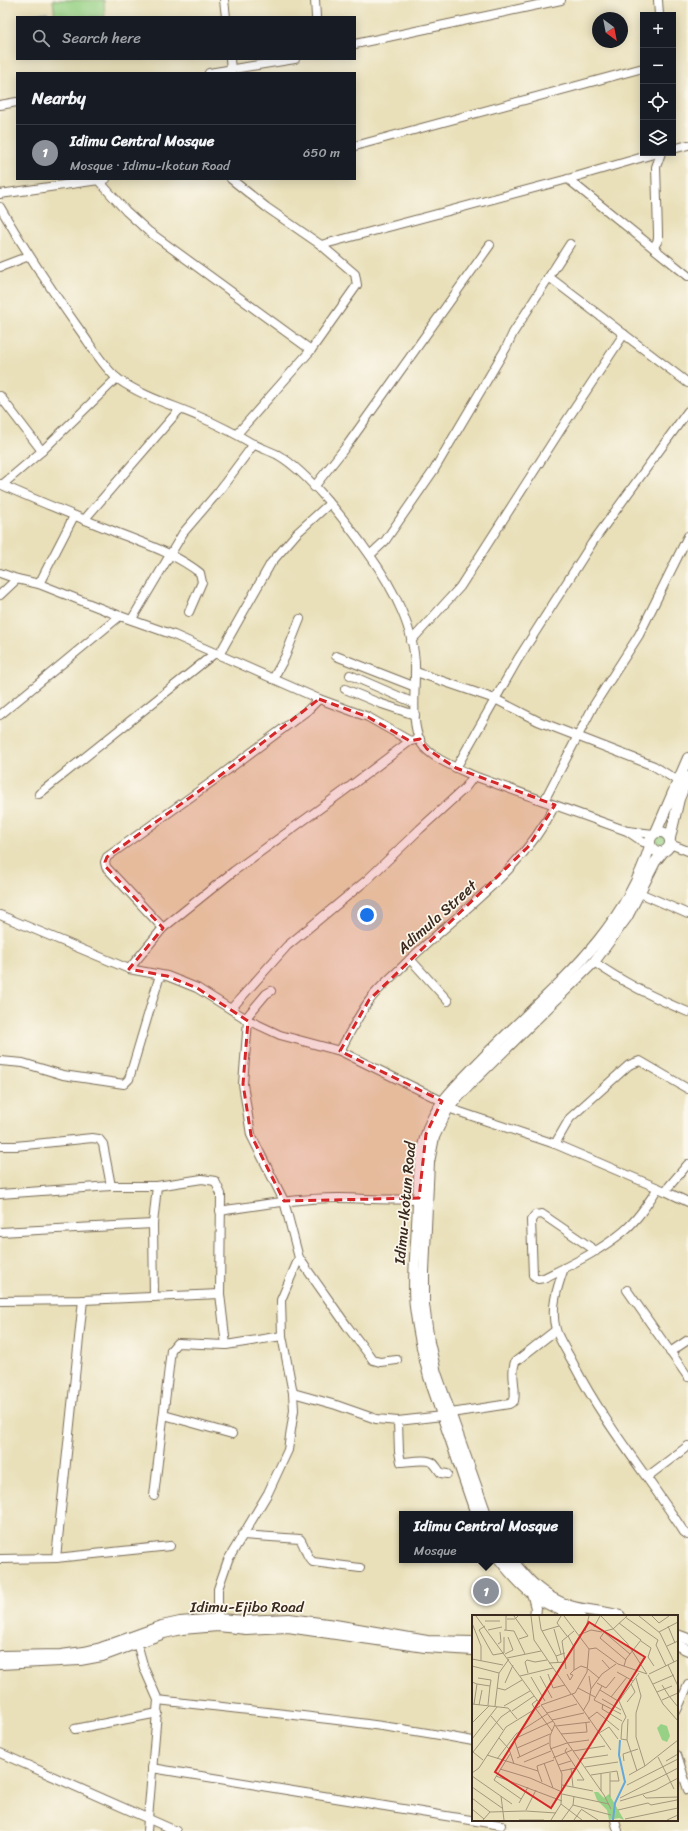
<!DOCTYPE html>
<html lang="en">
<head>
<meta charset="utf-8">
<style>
  body { margin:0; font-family:Sriracha,sans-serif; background:#20242c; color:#f1f3f6 }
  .controls { position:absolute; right:12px; top:12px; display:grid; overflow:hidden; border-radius:0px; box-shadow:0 2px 10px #0003 }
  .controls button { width:36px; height:36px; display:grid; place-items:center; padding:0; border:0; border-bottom:1px solid #363941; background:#171b24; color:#f1f3f6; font:20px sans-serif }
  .compass { position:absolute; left:592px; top:12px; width:36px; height:36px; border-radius:50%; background:#171b24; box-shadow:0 2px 10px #0003; rotate:148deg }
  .you { position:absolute; left:367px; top:915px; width:14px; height:14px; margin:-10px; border:3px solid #fff; border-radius:50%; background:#1a73e8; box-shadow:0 0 0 6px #1a73e833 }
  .badge { display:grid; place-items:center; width:26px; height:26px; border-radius:50%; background:#8c9099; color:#fff; font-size:13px; font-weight:700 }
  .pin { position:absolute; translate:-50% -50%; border:2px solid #fff; box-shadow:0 1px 4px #0006 }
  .popup { position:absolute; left:399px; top:1511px; width:174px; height:52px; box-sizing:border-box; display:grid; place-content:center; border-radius:0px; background:#171b24; filter:drop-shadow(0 1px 3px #0005); font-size:13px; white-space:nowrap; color:#9ea1a6 }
  .popup b { font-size:15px; color:#f1f3f6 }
  .popup::after { content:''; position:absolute; left:50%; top:100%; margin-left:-8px; border:8px solid transparent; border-top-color:#171b24 }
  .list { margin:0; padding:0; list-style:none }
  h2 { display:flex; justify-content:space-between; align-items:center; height:52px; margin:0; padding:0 16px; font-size:17px }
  h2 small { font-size:13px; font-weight:400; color:#9ea1a6 }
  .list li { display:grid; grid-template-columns:26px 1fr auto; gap:12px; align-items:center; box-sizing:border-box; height:56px; padding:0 16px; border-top:1px solid #363941 }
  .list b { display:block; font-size:15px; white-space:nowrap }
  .list p { margin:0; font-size:13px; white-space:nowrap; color:#9ea1a6 }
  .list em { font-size:13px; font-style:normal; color:#9ea1a6 }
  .icon { flex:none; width:22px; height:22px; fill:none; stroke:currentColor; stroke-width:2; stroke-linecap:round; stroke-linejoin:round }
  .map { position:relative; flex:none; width:688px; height:1831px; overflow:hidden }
  .search { position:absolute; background:#171b24; box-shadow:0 2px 10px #0003; left:16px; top:16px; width:340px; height:44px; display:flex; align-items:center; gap:10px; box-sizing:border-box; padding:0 14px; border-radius:0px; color:#9ea1a6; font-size:15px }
  .panel { position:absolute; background:#171b24; box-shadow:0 2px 10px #0003; left:16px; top:72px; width:340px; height:108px; border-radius:0px }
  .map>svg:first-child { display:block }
  .green { fill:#97d185; stroke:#697e52 }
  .water { fill:#65a8da; stroke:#50697c }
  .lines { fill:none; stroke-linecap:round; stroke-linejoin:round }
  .minor-casing { stroke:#786a55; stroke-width:10 }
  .major-casing { stroke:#786a55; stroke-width:12 }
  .minor { stroke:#fff; stroke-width:8 }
  .major { stroke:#fff; stroke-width:10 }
  .marked { fill:#d62828; fill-opacity:0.2; stroke:#d62828; stroke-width:3; stroke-dasharray:8 5; stroke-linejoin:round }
  .labels { text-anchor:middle; stroke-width:3.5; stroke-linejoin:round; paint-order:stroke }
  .street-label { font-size:15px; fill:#3b2a1e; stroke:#fbf7ec }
  .inset-river { fill:none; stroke:#65a8da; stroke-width:2 }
  .inset-road { fill:none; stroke:#a3977c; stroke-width:1 }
  .view { fill:#d62828; fill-opacity:0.15; stroke:#d62828; stroke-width:2 }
  .inset-edge { fill:none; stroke:#3b2a1e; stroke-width:2 }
</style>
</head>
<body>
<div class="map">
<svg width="688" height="1831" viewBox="0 0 688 1831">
  <rect width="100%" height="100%" fill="#fbf7ec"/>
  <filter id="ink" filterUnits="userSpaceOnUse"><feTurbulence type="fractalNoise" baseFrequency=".025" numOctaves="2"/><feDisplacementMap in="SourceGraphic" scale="8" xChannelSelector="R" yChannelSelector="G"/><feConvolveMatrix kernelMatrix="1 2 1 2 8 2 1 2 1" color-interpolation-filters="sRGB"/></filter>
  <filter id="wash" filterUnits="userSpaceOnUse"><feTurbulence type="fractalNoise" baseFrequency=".012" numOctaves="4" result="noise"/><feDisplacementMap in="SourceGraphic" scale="16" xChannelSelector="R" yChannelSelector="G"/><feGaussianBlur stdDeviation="0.9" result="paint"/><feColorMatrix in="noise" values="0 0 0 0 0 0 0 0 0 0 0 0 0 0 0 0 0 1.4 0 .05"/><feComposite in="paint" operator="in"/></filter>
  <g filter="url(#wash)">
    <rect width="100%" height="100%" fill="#e9e0ba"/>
    <g class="green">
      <polygon points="53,0 104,0 105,17 55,17"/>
      <circle cx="660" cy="842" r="8"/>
    </g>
    <polygon class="water" points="47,12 48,17 31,17 30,15"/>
  </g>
  <g filter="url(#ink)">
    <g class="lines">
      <g class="minor-casing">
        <g id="minor">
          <polyline points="224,0 226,17"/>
          <polyline points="315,0 316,17"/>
          <polyline points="658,0 659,15"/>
          <polyline points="355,44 561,0"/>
          <polyline points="230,59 231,70"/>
          <polyline points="209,73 295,59"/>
          <polyline points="0,105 17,102"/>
          <polyline points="355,146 643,68"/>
          <polyline points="673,149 688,145"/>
          <polyline points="231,179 266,207 321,245 568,179 657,153"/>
          <polyline points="568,179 688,276"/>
          <polyline points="98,180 126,211 148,231 311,350"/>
          <polyline points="0,194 106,179"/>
          <path d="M0 207C26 252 54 294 84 336 93 349 106 370 118 379 143 397 173 405 200 417 219 425 236 434 253 444 261 448 270 451 278 455 309 473 348 524 369 554 392 586 417 632 415 673 415 693 411 725 421 743 430 758 459 769 474 776L627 831 643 842 650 844"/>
          <polyline points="654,247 658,240 658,233 656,167 661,153"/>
          <polyline points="0,267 29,256"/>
          <polyline points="549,277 688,383"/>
          <polyline points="0,396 42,451"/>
          <polyline points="237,434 311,350 357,285 355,274 321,245"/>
          <path d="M0 484C37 501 75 516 113 531 142 543 175 553 200 573L202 582 189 612"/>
          <polyline points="2,485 42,451 117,378"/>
          <polyline points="314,487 348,444 490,245"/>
          <polyline points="84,520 179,410"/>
          <polyline points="370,555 385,541 434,470 506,348 513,333 570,244"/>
          <polyline points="0,573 17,579 39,584 120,616 174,635 319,699 368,717 410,741 420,739"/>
          <polyline points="39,584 74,516"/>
          <polyline points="0,595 17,579"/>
          <polyline points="132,619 183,533 219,491 254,444"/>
          <polyline points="411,641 460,587 561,429 624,334"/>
          <polyline points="219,655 271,563 297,533 329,504"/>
          <polyline points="336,656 413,686"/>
          <polyline points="416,672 495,699 538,721 654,766 678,781"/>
          <polyline points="350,675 414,703"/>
          <polyline points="273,679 285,657 300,619"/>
          <polyline points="345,689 379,703 415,715"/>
          <polyline points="0,715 120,616"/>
          <polyline points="456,768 518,659 592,543 688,411"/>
          <polyline points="39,794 215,653"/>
          <polyline points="544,801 594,705 639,635 688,536"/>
          <polyline points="628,831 653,834"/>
          <polyline points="670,844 688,851"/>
          <polyline points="640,893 688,914"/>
          <polyline points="0,915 129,969 167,976 197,988 248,1020 280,1035 340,1051 442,1101"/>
          <polyline points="163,928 106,867 105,862 107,857 213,781 308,710 319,699"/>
          <polyline points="410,959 448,1001"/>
          <path d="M594 962C624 983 654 998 688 1012"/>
          <polyline points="129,969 163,928 234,871 344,791 410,741"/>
          <polyline points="231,1009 287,946 368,879 420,829 465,788 474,776"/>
          <polyline points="245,1019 266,994 271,991"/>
          <polyline points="248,1020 243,1084 251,1135 284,1201 299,1258 347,1326 373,1360 380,1362 397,1360"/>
          <path d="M340 1051C349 1034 358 1016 369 1001 378 988 392 977 403 966 455 915 522 872 555 805"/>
          <polyline points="0,1061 23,1063 63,1075 124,1084 129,1079 160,975"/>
          <polyline points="448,1108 555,1144 665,1191 688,1202"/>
          <polyline points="555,1144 570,1118 629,1065 640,1061 688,1089"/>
          <polyline points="0,1146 16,1146 92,1138 99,1139 103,1144 111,1186"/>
          <polyline points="665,1191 688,1164"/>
          <polyline points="0,1194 111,1186 157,1186 202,1179 215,1181 221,1194 220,1294 226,1345"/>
          <path d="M220 1211C259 1205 299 1198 339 1198 365 1198 392 1202 419 1198"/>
          <polyline points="0,1232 153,1224"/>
          <path d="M596 1251 542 1214 535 1215 531 1220 533 1275 538 1279 544 1278C572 1264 600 1251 624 1231 638 1219 648 1203 658 1188"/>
          <path d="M564 1268C557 1288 550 1309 556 1330 560 1342 569 1354 574 1365 605 1425 648 1476 684 1532L688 1535"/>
          <polyline points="627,1290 688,1377"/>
          <polyline points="154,1297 153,1224 157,1186"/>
          <polyline points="0,1301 83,1300 220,1294"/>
          <polyline points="670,1352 688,1340"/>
          <polyline points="293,1393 336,1405 376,1419 398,1421 442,1416"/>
          <path d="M451 1413 509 1404 514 1401C517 1388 510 1375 515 1362L556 1330"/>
          <polyline points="164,1415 232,1434"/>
          <path d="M398 1421 399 1452 401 1462C409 1462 427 1458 433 1463 436 1465 438 1470 441 1473L447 1474"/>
          <polyline points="647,1477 688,1446"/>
          <polyline points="154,1496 171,1350 177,1343 226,1345 282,1336"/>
          <path d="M242 1535 300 1539C306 1547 305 1556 313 1562L360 1568"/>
          <polyline points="56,1558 83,1300"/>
          <polyline points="0,1559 56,1558 170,1546"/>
          <polyline points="218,1619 218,1589 228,1560 268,1493 288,1450 294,1410 293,1393 282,1336 281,1300 299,1258"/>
          <polyline points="137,1643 144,1668 158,1700 147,1831"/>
          <path d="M158 1700C263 1712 369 1721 473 1741"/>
          <polyline points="677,1710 688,1685"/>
          <polyline points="75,1729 158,1713"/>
          <polyline points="0,1753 176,1831"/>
          <polyline points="677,1755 688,1790"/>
          <polyline points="152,1768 501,1825"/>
          <polyline points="615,1820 618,1831"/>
        </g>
      </g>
      <g class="major-casing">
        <g id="major">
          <circle cx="660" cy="842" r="10"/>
          <polyline points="656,832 688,758"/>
          <polyline points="670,838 679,799 688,777"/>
          <path d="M476 1514 429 1377C423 1354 418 1331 415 1307 412 1280 416 1251 417 1224 419 1195 417 1163 426 1135 435 1103 460 1082 482 1059 546 993 622 938 650 846"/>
          <polyline points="486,1514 436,1373 429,1342 424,1305 424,1271 429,1162 434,1137 448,1108 474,1080 594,962 627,917 655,862 663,852"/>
          <path d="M500 1560C525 1591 541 1606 580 1616"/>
          <path d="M512 1560C528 1581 545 1598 570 1606 586 1611 604 1611 620 1616"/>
          <polyline points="533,1596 536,1608 535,1616"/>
          <polyline points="677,1635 688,1639"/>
          <polyline points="677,1645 688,1650"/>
          <polyline points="0,1656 61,1655 84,1652 101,1648 162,1626 180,1622 218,1619 246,1621 289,1619 335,1625 427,1641 473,1642"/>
          <polyline points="0,1664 80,1660 102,1656 164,1633 182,1629 218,1626 246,1629 288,1627 425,1647 473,1650"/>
        </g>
      </g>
      <use href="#minor" class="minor"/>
      <use href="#major" class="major"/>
    </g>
  </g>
  <path class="marked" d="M319 699 368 717 410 741 420 739 427 749 456 768 555 805 528 847 369 1000 340 1051 442 1101 426 1134 419 1198 284 1201 251 1135 243 1084 248 1021 197 988 167 976 129 969 163 928 106 867 105 862 107 857 213 781Z"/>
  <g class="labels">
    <g class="street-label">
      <text transform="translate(437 917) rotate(-42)" y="5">Adimula Street</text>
      <text transform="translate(405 1203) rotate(-85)" y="5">Idimu-Ikotun Road</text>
      <text x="247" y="1612">Idimu-Ejibo Road</text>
    </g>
  </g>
  <g transform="translate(472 1615)">
    <rect width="206" height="206" fill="#e9e0ba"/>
    <path d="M189 109 195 111 198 121 195 127 190 125 185 113ZM122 177H126L132 183 137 179 152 205 147 203 137 205 135 195 125 185Z" fill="#97d185"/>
    <path class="inset-river" d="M141 205 143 188 153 167 147 140 148 125"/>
    <path class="inset-road" d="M4 1 68 89M42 1 56 21 47 24M59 1 62 25 99 79M67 1 69 14 84 41M89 1 85 8 95 21M129 1 155 28 175 59M167 1 188 18 202 47M180 1 187 8 197 1M153 2 186 25 184 30 194 51M35 4H43L46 1M13 6H28M0 8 9 31V46M147 8 169 25 154 44 152 51M13 11 7 15 21 40 32 38V22M196 11 203 28M122 12 128 1M82 14 89 39M141 14 133 16 128 23 154 45M141 14 155 1M16 15 30 12M32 15 42 16 53 39M34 15V1M70 16 87 11M113 16 117 1M132 17 158 39M187 17 206 7M107 20 119 15 130 17M96 21 102 32V55L98 59M169 26 179 33 176 42 182 51M26 29 29 27 28 17M195 31 206 26M117 34 124 33 146 49 175 59M33 39 41 35 36 22M35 43 69 36M0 44 31 50M130 45 138 54M86 47 84 41 93 38M77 48 94 47M196 50 206 71M0 51 27 58M94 54 90 26 102 16M116 54 127 63M102 55 109 51 115 53M145 57 161 66M56 58 53 47 55 45 63 47 75 45M76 59 81 73 93 70M95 59 98 65 101 60 98 59M177 59 206 45M176 60 191 89 206 106M48 61 81 53M68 61 80 83M59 62 73 86M6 63 19 65 18 71M164 63 169 81 164 98V122L173 151M0 67 5 69 2 89M33 68 41 50M125 68 134 73 143 62M5 69 18 71 16 90M181 69 202 60M190 70 197 81M130 71 122 85 149 99M25 73 33 75 50 65M106 73 123 82M119 74 130 59 144 49M128 75 146 86M185 77 200 71M100 79 139 135M197 81 206 92M139 82 155 62M130 84 149 95M190 85 206 78M155 87 163 77 159 69M0 89 36 93 45 104M131 89 130 94 150 106M7 90 10 75M69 90 83 109 78 121V131L90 159 89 189 79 205M69 90 103 78 115 57 117 34 92 1M23 91 27 58 37 44M32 91 58 76M63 94 60 89 65 85M64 94 80 116M40 96 62 81M111 96 117 86 119 74 117 61M75 98 105 89M19 101 31 115M116 104 125 97 147 115M156 104 155 125 165 156M80 105 112 98M0 108 17 91M83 110 132 180 139 194M84 111 118 107M127 118 137 112 146 124M89 119 115 117 114 108M27 123 37 134 42 149M0 124 25 92M42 124 81 106M42 124 48 142M155 125 149 124 150 109 154 102 147 86 167 58M95 128 117 125M45 133 78 119M95 133 93 136 112 165H105M78 134 95 128M101 136 133 131M1 137 29 102 39 95M1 137 11 145M38 139 22 165 49 184M15 140 66 156 70 167M186 142 202 174M45 143 77 128M81 143 100 135M25 144 44 119 75 99M108 144 136 140M152 146 151 139 166 134M194 146 206 139M52 147 79 136M72 148 81 173M86 150 99 146M113 152 146 147M99 153 101 172M28 154 58 163 90 177M66 156 65 151 82 145M89 156 104 153M0 158 7 153 34 112 68 91M138 158V182M129 159V176M119 160 145 156 147 166H138M157 160 173 151 206 125M0 161 40 189M24 161 90 186M90 170 121 176M155 170 206 144M0 172 30 193M90 179 137 189M171 180 174 183 206 182M29 181 32 205M0 183 18 197M148 183 206 153M148 186 184 175 206 163M47 188 56 172M89 189 110 205M101 190 139 200M0 194 12 204M109 194 126 205M54 195 64 175M146 195 176 188 179 190 205 185 206 182M153 204 206 193M11 205 18 197 54 196 84 198M47 205H72M90 205 101 190 102 181M102 205 109 195M195 205 206 200"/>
    <path class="view" d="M117 7 173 42 79 193 23 157Z"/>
    <rect width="206" height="206" class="inset-edge"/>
  </g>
</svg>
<div class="controls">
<button>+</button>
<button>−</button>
<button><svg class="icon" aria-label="locate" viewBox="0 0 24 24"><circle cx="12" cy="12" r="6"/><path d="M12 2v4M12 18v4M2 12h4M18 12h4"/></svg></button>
<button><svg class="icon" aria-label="layers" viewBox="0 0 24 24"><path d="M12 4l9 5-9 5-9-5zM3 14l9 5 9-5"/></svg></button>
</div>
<svg class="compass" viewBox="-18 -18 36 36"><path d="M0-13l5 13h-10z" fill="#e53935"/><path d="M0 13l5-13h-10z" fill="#9ea1a6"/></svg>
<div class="you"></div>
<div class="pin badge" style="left:486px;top:1591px">1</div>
<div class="popup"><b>Idimu Central Mosque</b>Mosque</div>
<div class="search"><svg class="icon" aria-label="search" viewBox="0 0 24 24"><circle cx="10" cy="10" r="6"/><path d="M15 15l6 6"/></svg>Search here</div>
<section class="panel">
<h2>Nearby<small></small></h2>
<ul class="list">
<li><span class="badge">1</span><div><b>Idimu Central Mosque</b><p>Mosque · Idimu-Ikotun Road</p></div><em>650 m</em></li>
</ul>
</section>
</div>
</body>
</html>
